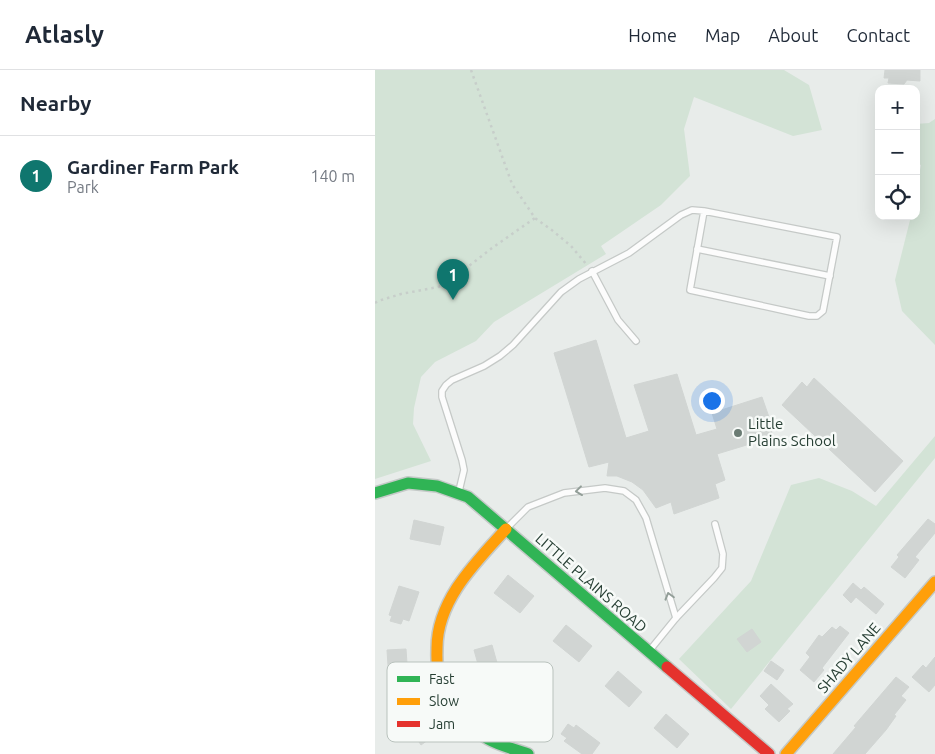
<!DOCTYPE html>
<html lang="en">
<head>
<meta charset="utf-8">
<style>
  body { margin:0; font-family:Ubuntu,sans-serif; background:#f2f2f3; color:#1f2937 }
  .controls { position:absolute; right:15px; top:15px; display:grid; overflow:hidden; border-radius:10px; box-shadow:0 5px 20px #0002 }
  .controls button { width:45px; height:45px; display:grid; place-items:center; padding:0; border:0; border-bottom:1px solid #e0e1e3; background:#fff; color:#1f2937; font:25px sans-serif }
  .you { position:absolute; left:336px; top:330px; width:18px; height:18px; margin:-12px; border:4px solid #fff; border-radius:50%; background:#1a73e8; box-shadow:0 0 0 8px #1a73e833 }
  .badge { display:grid; place-items:center; width:32px; height:32px; border-radius:50%; background:#0f766e; color:#fff; font-size:16px; font-weight:700 }
  .pin { position:absolute; translate:-50% -41px; filter:drop-shadow(0 1px 2px #0008) }
  .pin::after { content:''; position:absolute; top:26px; width:18px; height:15px; background:inherit; clip-path:polygon(0 0,100% 0,50% 100%) }
  .list { margin:0; padding:0; list-style:none }
  h2 { display:flex; justify-content:space-between; align-items:center; height:65px; margin:0; padding:0 20px; font-size:21px }
  h2 small { font-size:16px; font-weight:400; color:#747a83 }
  .list li { display:grid; grid-template-columns:32px 1fr auto; gap:15px; align-items:center; box-sizing:border-box; height:80px; padding:0 20px; border-top:1px solid #e0e1e3 }
  .list b { display:block; font-size:19px; white-space:nowrap }
  .list p { margin:0; font-size:16px; white-space:nowrap; color:#747a83 }
  .list em { font-size:16px; font-style:normal; color:#747a83 }
  .icon { flex:none; width:28px; height:28px; fill:none; stroke:currentColor; stroke-width:2; stroke-linecap:round; stroke-linejoin:round }
  .map { position:relative; flex:none; width:560px; height:684px; overflow:hidden }
  header { display:flex; align-items:center; gap:30px; box-sizing:border-box; height:70px; padding:0 25px; background:#fff; border-bottom:1px solid #e0e1e3 }
  header strong { font-size:24px }
  nav { display:flex; gap:28px; margin-inline-start:auto; font-size:18px }
  main { display:flex }
  aside { flex:1; background:#fff }
  .map>svg:first-child { display:block }
  .green { fill:#d3e3d6 }
  .building { fill:#d1d5d3; stroke:#d1d5d3 }
  .lines { fill:none; stroke-linecap:round; stroke-linejoin:round }
  .lane-casing { stroke:#c5c9c7; stroke-width:8 }
  .fast-casing { stroke:#c4c9c7; stroke-width:14 }
  .slow-casing { stroke:#c4c9c7; stroke-width:14 }
  .jam-casing { stroke:#c4c9c7; stroke-width:14 }
  .path { stroke:#c7ceca; stroke-width:2.5; stroke-dasharray:2.5 4; stroke-linecap:butt }
  .lane { stroke:#fcfcfc; stroke-width:5.5 }
  .fast { stroke:#30b455; stroke-width:11 }
  .slow { stroke:#ff9f0a; stroke-width:11 }
  .jam { stroke:#e5322d; stroke-width:11 }
  .oneway { stroke:#929e98 }
  .poi-dot { fill:#6b7c74; stroke:#f7faf8; stroke-width:2 }
  .labels { text-anchor:middle; stroke-width:5; stroke-linejoin:round; paint-order:stroke }
  .poi-label { font-size:15px; fill:#273f34; stroke:#f7faf8; text-anchor:start }
  .street-label { font-size:15px; fill:#273f34; stroke:#f7faf8 }
  .key { fill:#f7faf8; stroke:#b9c2bd; stroke-width:1 }
  .key-label { font-size:14px; fill:#273f34 }
</style>
</head>
<body>
<header>
<strong>Atlasly</strong>
<nav><a>Home</a><a>Map</a><a>About</a><a>Contact</a></nav>
</header>
<main>
<aside>
<h2>Nearby<small></small></h2>
<ul class="list">
<li><span class="badge">1</span><div><b>Gardiner Farm Park</b><p>Park</p></div><em>140 m</em></li>
</ul>
</aside>
<div class="map">
<svg width="560" height="684" viewBox="0 0 560 684">
  <rect width="100%" height="100%" fill="#e8ecea"/>
  <g class="green">
    <polygon points="0,0 409,0 434,15 447,60 418,66 319,27 309,59 315,106 286,135 226,176 231,184 119,252 101,271 60,292 46,307 39,338 38,354 56,391 0,409"/>
    <polygon points="560,49 560,275 527,241 520,210 536,146 541,146 541,120 546,95 541,93 541,54 554,53"/>
    <polygon points="560,366 560,388 356,639 304,589 376,511 416,415 444,408 477,421 501,436"/>
  </g>
  <g class="building">
    <polygon points="510,0 545,0 545,11 532,10 529,14 513,13 514,8 509,8"/>
    <polygon points="221,270 251,368 274,361 259,315 302,304 321,365 342,359 337,343 387,327 395,350 393,351 398,367 342,384 350,410 340,414 344,428 299,444 296,432 281,438 268,420 257,412 242,406 232,406 234,392 214,397 179,283"/>
    <polygon points="439,308 528,391 500,422 407,335 427,312 432,317"/>
    <polygon points="553,449 560,454 560,463 540,487 544,490 530,508 516,497 524,487 522,485"/>
    <polygon points="39,450 69,457 65,475 35,469"/>
    <polygon points="133,505 159,526 145,543 119,523"/>
    <polygon points="478,513 486,520 489,517 509,534 501,544 481,527 476,533 468,525"/>
    <polygon points="24,516 44,522 34,551 28,549 26,554 15,551 17,546 14,545"/>
    <polygon points="191,555 217,576 204,592 178,571"/>
    <polygon points="465,556 474,563 447,598 449,600 439,612 425,600 435,587 431,583 444,565 447,567 457,557 461,560"/>
    <polygon points="377,559 386,572 372,582 362,569"/>
    <polygon points="117,575 126,607 108,612 99,580"/>
    <polygon points="31,579 33,609 28,610 29,615 17,615 16,611 14,611 12,580"/>
    <polygon points="560,587 560,615 554,622 537,607 548,595 551,598"/>
    <polygon points="396,591 409,600 402,610 389,601"/>
    <polygon points="243,601 267,622 254,637 230,616"/>
    <polygon points="521,607 534,617 526,626 531,630 519,645 521,646 511,660 490,684 458,684 481,657 479,656"/>
    <polygon points="396,614 418,634 412,639 415,641 404,652 390,639 394,635 385,626"/>
    <polygon points="44,637 61,664 46,675 28,647"/>
    <polygon points="291,644 314,664 302,678 279,658"/>
    <polygon points="193,654 199,658 201,655 225,673 217,684 207,684 189,671 192,668 186,664"/>
  </g>
  <g class="lines">
    <g class="lane-casing">
      <g id="lane">
        <polyline points="322,179 455,206"/>
        <polyline points="217,201 243,250 261,271"/>
        <polyline points="84,421 89,400 87,390 67,327 67,321 71,315 77,310 109,296 125,286 138,275 186,222 204,209 254,183 306,145 317,140 329,141 462,167 448,241 442,246 434,246 315,220 329,141"/>
        <polyline points="131,459 153,437 189,423 230,418 249,421 261,430 271,448 301,548 275,580"/>
        <polyline points="301,548 339,508 347,498 348,484 340,454"/>
      </g>
    </g>
    <g class="fast-casing">
      <g id="fast">
        <polyline points="0,423 33,413 62,416 93,427 292,597"/>
        <path d="M64 601C74 629 86 654 113 669 125 676 140 679 153 684"/>
      </g>
    </g>
    <g class="slow-casing">
      <g id="slow">
        <path d="M64 601C61 594 62 586 62 578 62 530 101 492 131 459"/>
        <polyline points="411,684 560,512"/>
      </g>
    </g>
    <g class="jam-casing">
      <polyline id="jam" points="292,597 394,684"/>
    </g>
    <g class="path">
      <polyline points="96,0 137,114 160,148 178,161 196,176 212,195"/>
      <polyline points="0,233 3,231 26,224 68,216 117,178 160,148"/>
    </g>
    <use href="#lane" class="lane"/>
    <use href="#fast" class="fast"/>
    <use href="#slow" class="slow"/>
    <use href="#jam" class="jam"/>
  </g>
  <defs><path id="oneway-chevron" d="M-2-3.5L2.5 0L-2 3.5" fill="none" stroke-width="1.6" stroke-linecap="round" stroke-linejoin="round" transform="scale(1.25)"/></defs>
  <g class="oneway">
    <use href="#oneway-chevron" transform="translate(204 421) rotate(173)"/>
    <use href="#oneway-chevron" transform="translate(294 526) rotate(-106)"/>
  </g>
  <circle class="poi-dot" cx="363" cy="363" r="5"/>
  <g class="labels">
    <g class="poi-label">
      <text x="373" y="359">Little<tspan x="373" dy="17">Plains School</tspan></text>
    </g>
    <g class="street-label">
      <text transform="translate(216 513) rotate(41)" y="5">LITTLE PLAINS ROAD</text>
      <text transform="translate(474 588) rotate(-49)" y="5">SHADY LANE</text>
    </g>
  </g>
  <rect x="12" y="592" width="166" height="80" rx="8" class="key"/>
  <rect x="22" y="606" width="23" height="6" fill="#30b455"/>
  <rect x="22" y="628" width="23" height="7" fill="#ff9f0a"/>
  <rect x="22" y="651" width="23" height="6" fill="#e5322d"/>
  <g class="key-label">
    <text x="54" y="614">Fast</text>
    <text x="54" y="636">Slow</text>
    <text x="54" y="659">Jam</text>
  </g>
</svg>
<div class="controls">
<button>+</button>
<button>−</button>
<button><svg class="icon" aria-label="locate" viewBox="0 0 24 24"><circle cx="12" cy="12" r="6"/><path d="M12 2v4M12 18v4M2 12h4M18 12h4"/></svg></button>
</div>
<div class="you"></div>
<div class="pin badge" style="left:78px;top:230px">1</div>
</div>
</main>
</body>
</html>
